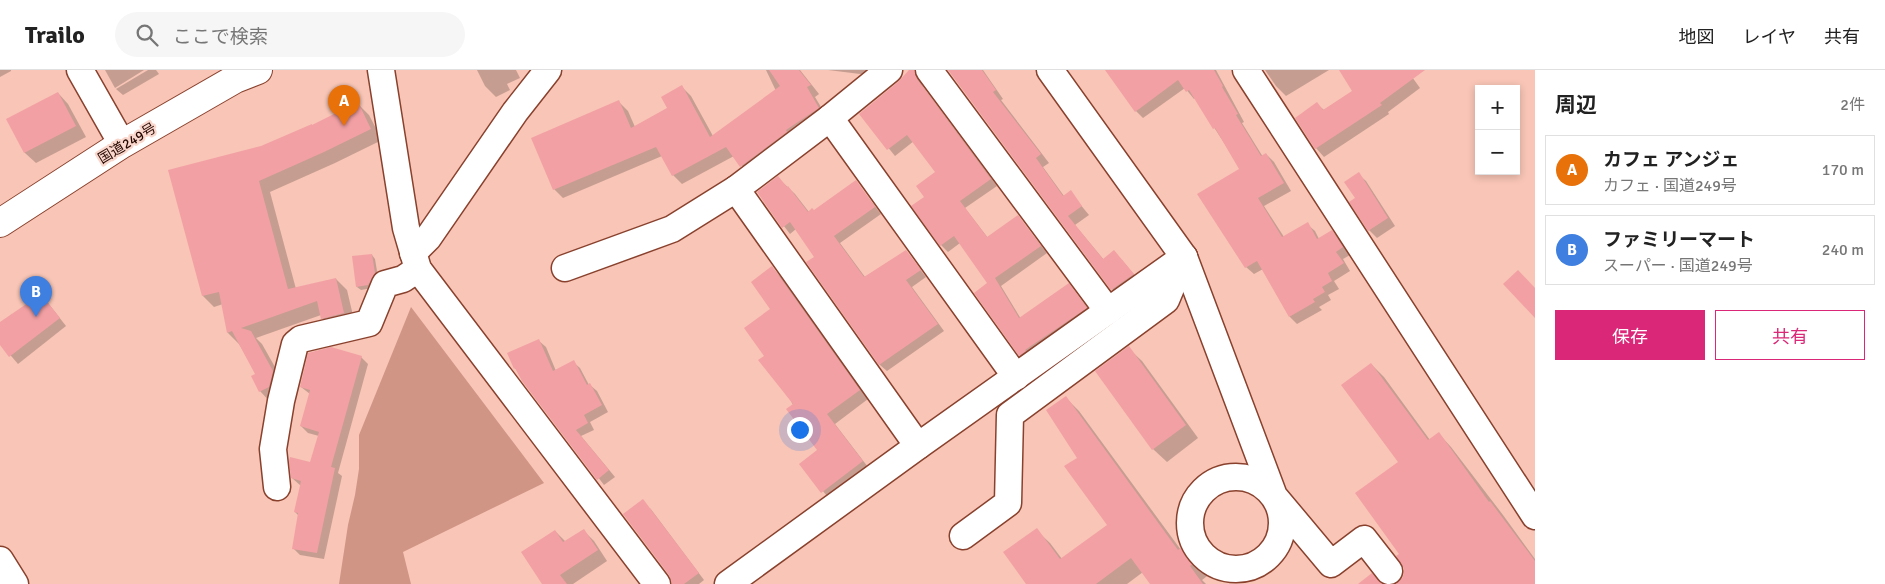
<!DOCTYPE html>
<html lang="ja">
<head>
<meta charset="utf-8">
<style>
  body { margin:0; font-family:Signika,"Noto Sans JP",sans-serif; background:#f6f6f6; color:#222 }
  .controls { position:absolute; right:15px; top:15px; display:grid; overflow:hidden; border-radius:0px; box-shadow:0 2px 8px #0003 }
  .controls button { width:45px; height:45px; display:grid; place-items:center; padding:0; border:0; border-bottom:1px solid #e0e0e0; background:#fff; color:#222; font:25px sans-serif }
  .you { position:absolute; left:799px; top:359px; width:18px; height:18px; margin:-12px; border:4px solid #fff; border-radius:50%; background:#1a73e8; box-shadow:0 0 0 8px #1a73e833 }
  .badge { display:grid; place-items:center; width:32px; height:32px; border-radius:50%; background:#db2777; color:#fff; font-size:16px; font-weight:700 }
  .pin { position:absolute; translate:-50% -41px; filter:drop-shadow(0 1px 2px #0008) }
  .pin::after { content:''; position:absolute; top:26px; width:18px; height:15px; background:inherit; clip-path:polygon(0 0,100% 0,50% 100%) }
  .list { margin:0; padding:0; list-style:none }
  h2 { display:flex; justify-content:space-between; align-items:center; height:65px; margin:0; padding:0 20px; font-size:21px }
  h2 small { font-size:16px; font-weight:400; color:#767676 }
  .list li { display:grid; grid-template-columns:32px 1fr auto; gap:15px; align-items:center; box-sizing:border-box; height:70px; margin:0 10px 10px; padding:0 10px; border:1px solid #e0e0e0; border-radius:0px }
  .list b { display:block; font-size:19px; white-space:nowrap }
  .list p { margin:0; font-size:16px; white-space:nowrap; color:#767676 }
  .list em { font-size:16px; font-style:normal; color:#767676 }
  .actions { display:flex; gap:10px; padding:15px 20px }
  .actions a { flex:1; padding:11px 0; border:1px solid #db2777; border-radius:0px; text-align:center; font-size:18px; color:#db2777 }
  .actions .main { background:#db2777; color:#fff }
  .icon { flex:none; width:28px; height:28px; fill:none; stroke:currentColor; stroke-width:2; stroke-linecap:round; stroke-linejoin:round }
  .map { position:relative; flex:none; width:1535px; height:514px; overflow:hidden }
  header { display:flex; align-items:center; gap:30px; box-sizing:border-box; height:70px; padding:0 25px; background:#fff; border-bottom:1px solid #e0e0e0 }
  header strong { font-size:24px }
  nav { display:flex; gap:28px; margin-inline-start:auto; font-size:18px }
  .search { width:350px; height:45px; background:#f6f6f6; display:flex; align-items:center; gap:12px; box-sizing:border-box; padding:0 18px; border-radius:28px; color:#767676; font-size:19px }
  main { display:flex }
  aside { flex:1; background:#fff }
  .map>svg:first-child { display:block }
  .green { fill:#d09585 }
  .shadow { fill:#0003 }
  .building { fill:#f2a0a4 }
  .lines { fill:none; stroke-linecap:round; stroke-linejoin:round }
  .minor-casing { stroke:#89412d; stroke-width:29 }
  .highway-casing { stroke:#89412d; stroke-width:30 }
  .minor { stroke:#fff; stroke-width:26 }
  .highway { stroke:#fff; stroke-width:28 }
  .labels { text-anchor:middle; stroke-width:4.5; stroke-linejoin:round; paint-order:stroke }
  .street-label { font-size:14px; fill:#260903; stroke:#fad7cd }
</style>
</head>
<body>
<header>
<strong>Trailo</strong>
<div class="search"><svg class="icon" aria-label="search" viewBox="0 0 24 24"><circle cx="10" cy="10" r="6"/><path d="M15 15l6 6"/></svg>ここで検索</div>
<nav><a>地図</a><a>レイヤ</a><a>共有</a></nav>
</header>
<main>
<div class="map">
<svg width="1535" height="514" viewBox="0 0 1535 514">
  <rect width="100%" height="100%" fill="#f8c5b6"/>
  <polygon class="green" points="411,237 544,413 403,482 411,514 339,514 348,455 355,425 359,399 359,365"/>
  <g class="shadow">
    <polygon points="0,0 11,0 11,1 0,7"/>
    <polygon points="105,0 144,0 115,18"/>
    <polygon points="148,0 156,0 159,4 123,25 116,19"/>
    <polygon points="477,0 516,0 520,8 507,14 510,20 496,27 485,16"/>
    <polygon points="766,0 800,0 819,24 815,27 827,47 750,105 734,86 682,114 673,105 662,86 563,128 554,119 619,32 628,41 635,57 668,38 682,17 691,26 713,66 776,21"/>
    <polygon points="828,0 869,0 868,5"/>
    <polygon points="949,0 983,0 1003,29 1001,30 1049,93 1043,97 1064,126 1070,122 1089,145 1075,155 1104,190 1122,190 1141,213 1120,228 1112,219"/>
    <polygon points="1106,0 1216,0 1244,52 1242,53 1263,87 1266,84 1274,92 1291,121 1264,136 1284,167 1307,154 1315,161 1319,169 1332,161 1339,169 1350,185 1343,189 1350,201 1334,211 1339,219 1328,225 1331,230 1319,237 1322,240 1297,254 1290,247 1263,199 1254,204 1246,197 1241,99 1195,28 1194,29 1185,18 1143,48 1136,41"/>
    <polygon points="1265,0 1329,0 1286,26 1276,16"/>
    <polygon points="1341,0 1407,0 1420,18 1388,42 1389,44 1324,87 1316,78 1297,48 1317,34 1324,40 1354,21"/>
    <polygon points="913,1 919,7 923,17 997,116 965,138 988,168 1018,147 1047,183 1001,216 1021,249 1069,215 1093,245 1027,292 1020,285 989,214 960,173 948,182 941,175 925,127 937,102 914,71 895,86 861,44"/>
    <polygon points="58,23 68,34 86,67 36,93 25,83 8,50"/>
    <polygon points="358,34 369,45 382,70 335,93 270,122 296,219 336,209 347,220 355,254 333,259 322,248 321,245 256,268 262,274 284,313 271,333 260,321 257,304 239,274 228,263 223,234 214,237 203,226 261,77 313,56"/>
    <polygon points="1358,104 1366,111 1395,156 1377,168 1369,160 1351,132 1356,128"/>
    <polygon points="778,108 795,124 809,142 814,142 856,112 881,144 840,173 865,207 906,181 926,207 912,217 944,261 887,301 880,295 808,193 816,187 796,159 790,164 758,122"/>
    <polygon points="372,185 375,189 378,207 372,218 361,220 357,217"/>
    <polygon points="772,198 781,207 868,329 835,354 871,401 831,431 801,394 819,380 765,286 772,240"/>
    <polygon points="48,233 66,256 18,294 0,273 0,254"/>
    <polygon points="539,271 546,277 556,301 573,292 580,298 589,315 590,315 597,321 608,342 590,352 594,360 581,366 615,407 604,415 515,298"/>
    <polygon points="1128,278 1142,291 1198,368 1167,392 1153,379"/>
    <polygon points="361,287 368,294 338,403 342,406 324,489 300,485 293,478 299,446 295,442 301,416 292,408 311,394 319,366 308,363 301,356 310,324 301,317"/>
    <polygon points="1371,294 1384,307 1430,370 1439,364 1451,377 1503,445 1535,489 1535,514 1398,514 1404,508 1405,499 1400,484 1400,392"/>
    <polygon points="1065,327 1079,341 1181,480 1191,472 1215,500 1202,510 1206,514 1152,514 1143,502 1127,514 1027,514 1036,460 1050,473 1062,489 1109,455 1079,388"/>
    <polygon points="650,438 704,510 699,514 673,514"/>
    <polygon points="583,460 594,471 607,491 573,514 544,514 555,461 566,472"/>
  </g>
  <g class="building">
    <polygon points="769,0 799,0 811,15 807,17 819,38 786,60 787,62 740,97 726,77 672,106 656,77 553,120 531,68 619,30 631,58 667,38 661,27 682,15 710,67 780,16"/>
    <polygon points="909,0 914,0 917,9 991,109 960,131 987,167 1018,145 1041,176 995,208 1019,248 1069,213 1087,238 1025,280 1026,281 1019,286 974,223 987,213 954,166 940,176 911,136 924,127 916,116 935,102 907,65 887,80 859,44 898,12"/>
    <polygon points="948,0 982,0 996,20 993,22 1041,84 1036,88 1063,126 1071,120 1082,136 1068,146 1103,189 1114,180 1134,204 1111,220"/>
    <polygon points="1105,0 1214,0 1223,16 1222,17 1238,44 1236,45 1261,86 1266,83 1284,113 1258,128 1282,167 1308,152 1317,169 1332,160 1343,177 1336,182 1344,193 1328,203 1332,211 1322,217 1325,222 1313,229 1315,232 1289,247 1257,191 1245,198 1197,124 1239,99 1215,58 1213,59 1189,20 1186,22 1178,10 1135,42"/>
    <polygon points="1339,0 1425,0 1380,33 1382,35 1315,79 1295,48 1317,32 1323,40 1352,21"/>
    <polygon points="58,22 76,56 24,83 6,49"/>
    <polygon points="358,32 371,59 324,82 259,111 288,219 336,208 344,243 321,249 317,231 241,258 251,261 273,301 269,317 259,322 251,306 255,304 232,261 227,263 219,222 202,226 168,100 261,76 312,54 312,55"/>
    <polygon points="1359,102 1388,148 1368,161 1349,132 1355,128 1344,112"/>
    <polygon points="778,106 787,117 788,116 808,142 812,138 814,140 856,110 875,137 834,166 864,207 906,180 921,200 906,210 938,254 879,295 806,192 814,187 790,152 782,158 757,122"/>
    <polygon points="372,184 375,203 368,215 356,217 352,186"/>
    <polygon points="772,196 860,320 827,344 863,391 821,423 799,394 817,380 786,339 793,334 758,290 764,286 744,258 770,239 751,212"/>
    <polygon points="1518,200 1535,218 1535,248 1503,214"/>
    <polygon points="41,224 60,248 9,287 0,275 0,252"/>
    <polygon points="539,269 553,301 574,290 587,315 590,313 602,335 584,345 588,353 576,360 609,400 597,410 522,311 515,298 514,299 507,283"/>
    <polygon points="1129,276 1186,355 1152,380 1095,301"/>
    <polygon points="331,277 362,286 331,397 335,398 317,483 292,479 298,443 294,442 301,411 291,408 289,391 290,387 310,392 319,362 300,356 310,320 300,317 308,283"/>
    <polygon points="1371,293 1428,370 1439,362 1489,432 1490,431 1535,491 1535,514 1396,514 1403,507 1404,499 1396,486 1399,484 1355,423 1398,392 1341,315"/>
    <polygon points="1066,326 1178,480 1191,470 1203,486 1190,496 1203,514 1150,514 1131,488 1096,514 1026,514 1003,482 1037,458 1060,489 1107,455 1064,396 1077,388 1046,340"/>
    <polygon points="643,429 699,503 684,514 672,514 669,505 623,444"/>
    <polygon points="584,459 598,480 560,505 567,514 542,514 521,482 555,460 563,472"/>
    <polygon points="1372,503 1382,514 1358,514"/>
  </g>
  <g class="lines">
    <g class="minor-casing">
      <g id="minor">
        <polyline points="80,0 122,74"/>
        <polyline points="381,0 406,158 418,199 657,514"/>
        <polyline points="889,0 830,48 736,119 918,376"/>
        <polyline points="929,0 1108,241"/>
        <polyline points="1050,0 1184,187 1274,426 1331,494 1364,469 1389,501"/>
        <polyline points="1246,0 1535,446"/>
        <polyline points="830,48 1016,307"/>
        <polyline points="413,183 428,168 515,42 548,0"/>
        <polyline points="565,198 672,159 736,119"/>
        <circle cx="1236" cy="453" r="46"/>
        <polyline points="277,417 273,379 281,331 295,274 301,269 369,253 385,214 403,209 418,199"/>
        <polyline points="963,466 1008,433 1010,345 1166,230 1184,187"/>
        <polyline points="0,490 15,514"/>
        <polyline points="728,514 918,376 1184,187"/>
      </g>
    </g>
    <g class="highway-casing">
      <polyline id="highway" points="0,153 122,74 235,9 258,0"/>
    </g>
    <use href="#minor" class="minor"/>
    <use href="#highway" class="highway"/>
  </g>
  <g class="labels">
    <g class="street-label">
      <text transform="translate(127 73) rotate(-31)" y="5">国道249号</text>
    </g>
  </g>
</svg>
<div class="controls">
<button>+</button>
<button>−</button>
</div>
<div class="you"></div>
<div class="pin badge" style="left:344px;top:56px;background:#e8710a">A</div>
<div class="pin badge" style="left:36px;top:247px;background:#3f7fe0">B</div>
</div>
<aside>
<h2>周辺<small>2件</small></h2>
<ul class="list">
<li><span class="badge" style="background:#e8710a">A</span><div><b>カフェ アンジェ</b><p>カフェ · 国道249号</p></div><em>170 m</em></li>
<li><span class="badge" style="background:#3f7fe0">B</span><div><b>ファミリーマート</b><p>スーパー · 国道249号</p></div><em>240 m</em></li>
</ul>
<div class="actions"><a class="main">保存</a><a>共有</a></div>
</aside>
</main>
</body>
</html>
